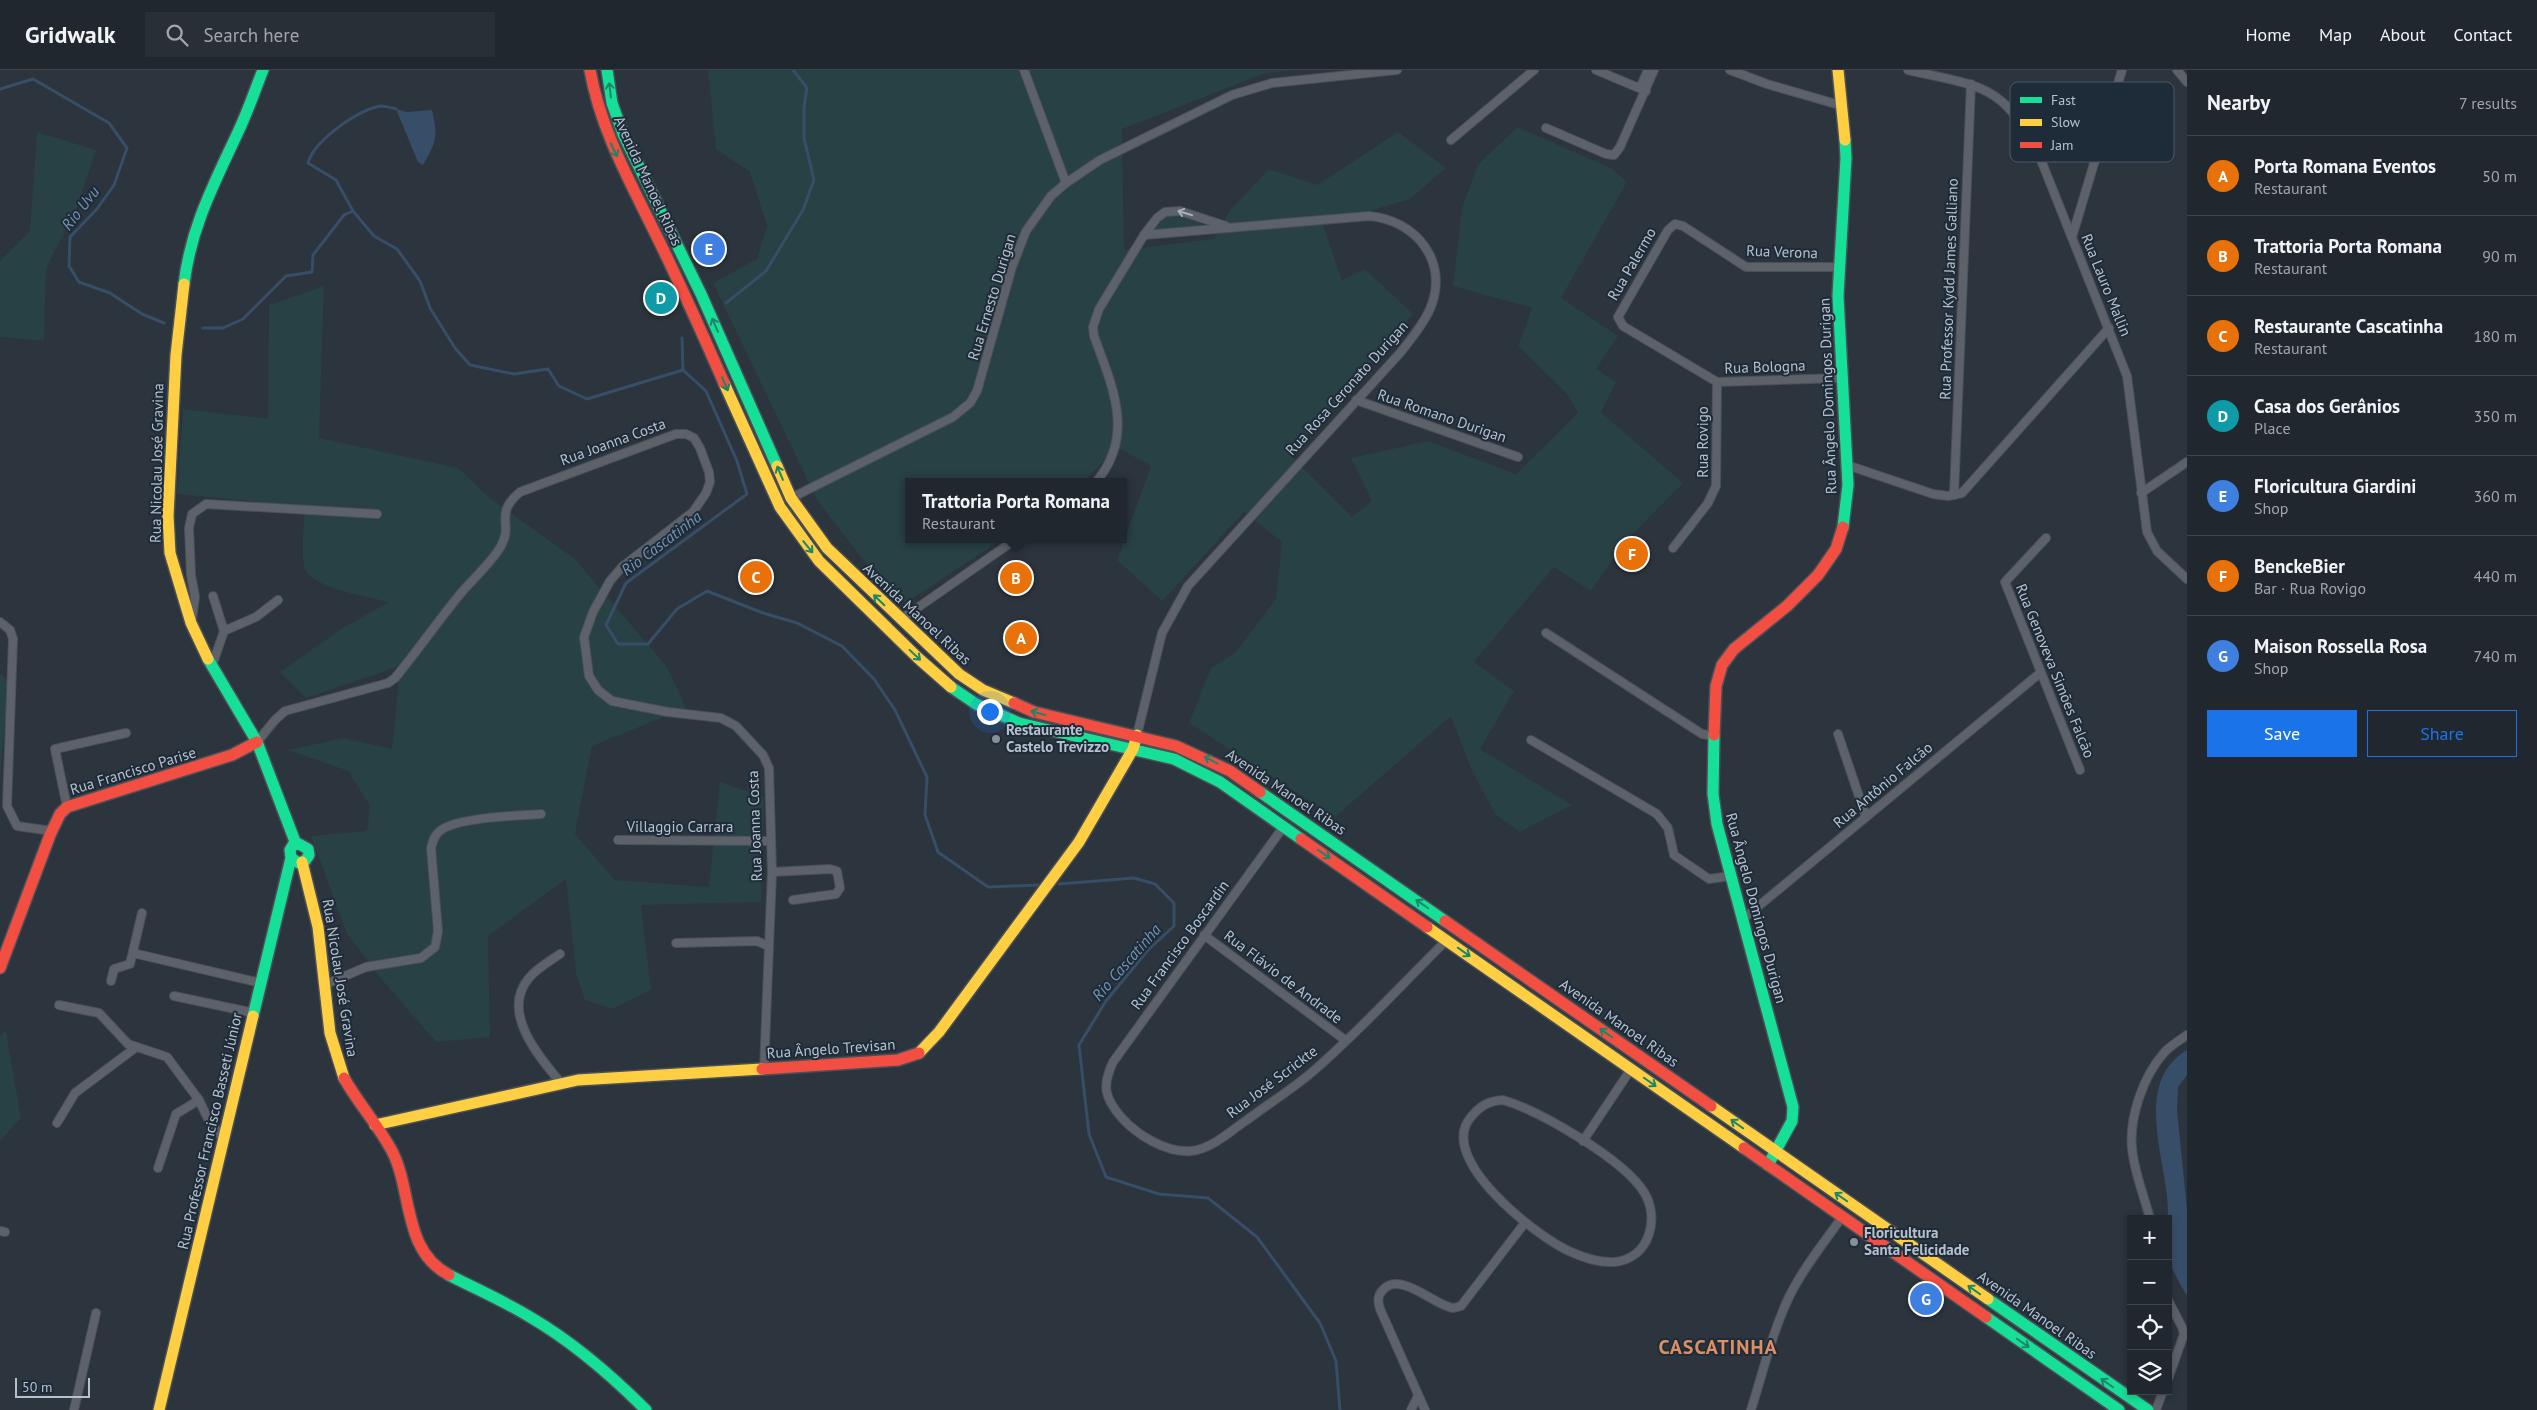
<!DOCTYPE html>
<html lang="en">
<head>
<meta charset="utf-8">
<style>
  body { margin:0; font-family:"PT Sans",sans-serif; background:#292f36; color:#f1f3f6 }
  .controls { position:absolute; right:15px; bottom:15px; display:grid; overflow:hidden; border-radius:0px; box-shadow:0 2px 8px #0003 }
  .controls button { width:45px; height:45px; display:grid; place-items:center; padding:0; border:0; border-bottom:1px solid #3e444a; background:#21272e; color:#f1f3f6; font:25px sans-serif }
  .scale { position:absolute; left:15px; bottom:12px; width:75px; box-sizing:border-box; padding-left:5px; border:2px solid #b7c1cd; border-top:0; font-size:14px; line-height:18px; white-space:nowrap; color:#b7c1cd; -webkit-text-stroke:4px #1e2b39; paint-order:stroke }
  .you { position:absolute; left:989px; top:641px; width:18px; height:18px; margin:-12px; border:4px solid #fff; border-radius:50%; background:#1a73e8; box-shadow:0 0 0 8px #1a73e833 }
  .badge { display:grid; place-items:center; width:32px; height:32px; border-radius:50%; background:#1a73e8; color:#fff; font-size:16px; font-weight:700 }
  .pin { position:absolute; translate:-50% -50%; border:2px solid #fff; box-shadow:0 1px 5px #0006 }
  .popup { position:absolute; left:905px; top:408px; width:222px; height:65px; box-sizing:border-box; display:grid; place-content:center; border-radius:0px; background:#21272e; filter:drop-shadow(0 1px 4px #0005); font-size:16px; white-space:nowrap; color:#a2a5aa }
  .popup b { font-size:19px; color:#f1f3f6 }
  .popup::after { content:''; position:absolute; left:50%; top:100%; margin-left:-10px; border:10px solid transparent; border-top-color:#21272e }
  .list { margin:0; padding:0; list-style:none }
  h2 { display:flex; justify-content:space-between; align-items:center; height:65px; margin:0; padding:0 20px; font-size:21px }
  h2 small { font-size:16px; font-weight:400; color:#a2a5aa }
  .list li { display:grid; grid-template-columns:32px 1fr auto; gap:15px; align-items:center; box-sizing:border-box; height:80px; padding:0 20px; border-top:1px solid #3e444a }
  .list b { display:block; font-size:19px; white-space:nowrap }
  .list p { margin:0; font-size:16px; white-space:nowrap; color:#a2a5aa }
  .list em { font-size:16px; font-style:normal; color:#a2a5aa }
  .actions { display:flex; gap:10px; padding:15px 20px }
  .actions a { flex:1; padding:11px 0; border:1px solid #1a73e8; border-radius:0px; text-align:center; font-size:18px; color:#1a73e8 }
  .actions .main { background:#1a73e8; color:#fff }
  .icon { flex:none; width:28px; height:28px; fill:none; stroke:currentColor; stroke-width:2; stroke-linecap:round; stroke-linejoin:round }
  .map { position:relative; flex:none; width:2187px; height:1340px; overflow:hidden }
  header { display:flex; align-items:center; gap:30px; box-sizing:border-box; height:70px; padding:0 25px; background:#21272e; border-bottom:1px solid #3e444a }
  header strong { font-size:24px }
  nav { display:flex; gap:28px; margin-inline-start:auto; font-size:18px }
  .search { width:350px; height:45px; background:#292f36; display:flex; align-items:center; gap:12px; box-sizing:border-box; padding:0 18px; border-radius:0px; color:#a2a5aa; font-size:19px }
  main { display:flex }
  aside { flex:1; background:#21272e }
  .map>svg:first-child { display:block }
  .green { fill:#284144 }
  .water { fill:#374e68 }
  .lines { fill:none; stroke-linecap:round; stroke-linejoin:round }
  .stream { stroke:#374e68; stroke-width:3 }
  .street-casing { stroke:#4b5057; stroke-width:10 }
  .fast-casing { stroke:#4b5057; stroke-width:14 }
  .slow-casing { stroke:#4b5057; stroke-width:14 }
  .jam-casing { stroke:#4b5057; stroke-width:14 }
  .street { stroke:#5d626a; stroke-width:8 }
  .fast { stroke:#16e098; stroke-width:11 }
  .slow { stroke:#ffcf43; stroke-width:11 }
  .jam { stroke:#f24e42; stroke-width:11 }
  .oneway { stroke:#1a8668 }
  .oneway2 { stroke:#a5aeb9 }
  .poi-dot { fill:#86909b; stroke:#1e2b39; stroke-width:2 }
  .labels { text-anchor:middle; stroke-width:4; stroke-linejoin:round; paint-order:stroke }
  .street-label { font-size:15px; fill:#b7c1cd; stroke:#1e2b39 }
  .poi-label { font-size:15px; font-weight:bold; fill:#b7c1cd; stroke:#1e2b39; text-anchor:start }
  .water-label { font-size:16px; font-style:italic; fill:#7593b2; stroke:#1e2b39 }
  .district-label { font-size:20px; font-weight:bold; letter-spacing:1px; fill:#dd8f62; stroke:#1e2b39 }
  .key { fill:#1e2b39; stroke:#4c5865; stroke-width:1 }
  .key-label { font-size:14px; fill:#b7c1cd }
</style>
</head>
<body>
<header>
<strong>Gridwalk</strong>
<div class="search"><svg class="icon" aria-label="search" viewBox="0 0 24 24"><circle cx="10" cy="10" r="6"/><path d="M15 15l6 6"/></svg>Search here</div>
<nav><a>Home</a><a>Map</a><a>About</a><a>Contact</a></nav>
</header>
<main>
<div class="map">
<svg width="2187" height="1340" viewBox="0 0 2187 1340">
  <rect width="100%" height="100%" fill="#2c343d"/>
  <g class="green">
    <polygon points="708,0 1291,0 1263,4 1122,59 1124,180 1214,169 1231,139 1269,99 1317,115 1398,62 1446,98 1410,129 1323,155 1342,210 1365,199 1413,244 1290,385 1352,447 1372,431 1351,388 1428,371 1516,404 1578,343 1567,324 1518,276 1532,238 1453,216 1462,138 1478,94 1518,57 1611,98 1627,112 1561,228 1618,266 1596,299 1616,312 1601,342 1683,413 1624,473 1591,521 1554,497 1474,592 1514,621 1480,679 1572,735 1520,762 1495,744 1469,694 1451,646 1335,747 1189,653 1211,598 1235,583 1276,529 1282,472 1244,442 1162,531 1117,490 1151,396 1113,375 1104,391 1084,412 908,412 908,469 1002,469 906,533 864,491 817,430 713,213 757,189 767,156 750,102 716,79"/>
    <polygon points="37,62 96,80 76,140 46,198 44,271 0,267 0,191 30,161"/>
    <polygon points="1174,144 1208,156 1153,160 1166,147"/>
    <path d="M324 216 319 368 458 398 490 428 575 489 667 597 686 638 592 676 575 764 615 810 709 817 720 712 764 727 761 832 641 835 651 920 612 939 585 930 576 903 566 809 488 866 490 967 436 972 379 906 347 864 311 766 367 761 370 736 348 701 288 680 344 668 392 679 400 596 306 628 280 602 341 559 389 532C370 527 306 518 304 495 301 476 304 455 305 436L177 424 183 339 268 349 269 235Z"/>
    <polygon points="0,603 9,613 0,705"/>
    <polygon points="6,961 21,1048 0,1071 0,966"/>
  </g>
  <g class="water">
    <path d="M396 39 407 42 432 40C438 66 437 71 423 95L418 92Z"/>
    <path d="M2187 980V1005L2178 1017 2177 1041 2187 1139V1226C2181 1215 2171 1200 2169 1187 2167 1167 2169 1146 2167 1126 2162 1080 2136 1010 2187 980Z"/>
  </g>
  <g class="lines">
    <g class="stream">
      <polyline points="0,19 33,9 109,53 127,78 114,115 97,139 70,167 69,196 79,212 110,223 142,244 164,253"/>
      <path d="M353 141 336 110 308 93C314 71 357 40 381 36 385 36 392 38 396 39"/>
      <polyline points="726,233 766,201 803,140 814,110 804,68 804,37 807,18 793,0"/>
      <polyline points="203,258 223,258 243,249 286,206 312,202 313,185 344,145 353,141 374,166 397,179 420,211 430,238 455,278 470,295 514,304 548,299 559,316 587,329 683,300"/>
      <polyline points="682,268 683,300 706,321 737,391 747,424 626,513 606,555 618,574 648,574 677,539 707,521 763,543 797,553 842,576 874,609 895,640 927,707 925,745 938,782 988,817 1038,815"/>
      <polyline points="1059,814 1134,808 1155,814 1174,833 1174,856 1148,880 1106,931 1079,975 1089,1064 1106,1107 1159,1124 1208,1128 1257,1167 1320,1253 1336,1291 1340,1340"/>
    </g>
    <g class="street-casing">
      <g id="street">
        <polyline points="1024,0 1066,113"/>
        <polyline points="1596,0 1646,21"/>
        <polyline points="1730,0 1767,14 1843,36"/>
        <path d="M1908 0C1984 17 2005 14 2041 90L2127 306 2147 462 2157 481 2187 509"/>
        <polyline points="2177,0 2187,12"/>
        <polyline points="1640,18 1648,0"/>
        <polyline points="1546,58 1606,84 1614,85 1620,77 1654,0"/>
        <polyline points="1451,70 1534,0"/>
        <polyline points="2072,167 2122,0"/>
        <polyline points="1840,197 1746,197 1683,156 1675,154 1668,160 1618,247 1623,256 1717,312 1842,308"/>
        <polyline points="1356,330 1518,387"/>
        <polyline points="1847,395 1933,424 1948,426 1962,423 2109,258"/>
        <path d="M1096 412C1136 365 1112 316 1094 266L1093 257 1099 239 1144 165 1157 148 1165 142 1180 141 1226 156"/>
        <polyline points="2141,423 2187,392"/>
        <polyline points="1954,425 1971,14"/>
        <polyline points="791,428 953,347 970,333 977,321 1012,197 1026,161 1051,126 1066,113 1100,90 1232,25 1272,13 1397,0"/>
        <polyline points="2046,468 2005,512 2080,700"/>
        <polyline points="1673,478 1708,433 1716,416 1717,312"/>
        <polyline points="213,526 224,561 256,547 278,530"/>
        <polyline points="192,549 195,527 191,505 189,458 192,444 206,434 377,444"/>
        <polyline points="900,550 1016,469"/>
        <polyline points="0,552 10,560 13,569 7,736 17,756 52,761"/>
        <polyline points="1546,563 1702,664 1714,666"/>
        <polyline points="212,596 224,561"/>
        <polyline points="1838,664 1866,747"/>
        <path d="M1137 665 1162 563 1188 516 1400 283C1411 269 1423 255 1430 239 1450 192 1416 150 1369 146L1144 165"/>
        <polyline points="1531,670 1657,744 1668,758 1674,785 1709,809 1731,806"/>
        <path d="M257 672 275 650 285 641 388 613 395 608C418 580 438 551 461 523 474 508 491 493 501 476 514 453 493 445 520 422L676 364H686L694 368 700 378 709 402 710 412 706 423 693 442 622 497 610 511 593 542 584 567 589 606 598 620 612 631 668 642 721 648 736 656 763 685 769 698 772 802 764 999"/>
        <polyline points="67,737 55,679 126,663"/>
        <path d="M1284 756 1113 992C1102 1016 1104 1027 1121 1047 1137 1065 1166 1083 1191 1081 1212 1079 1230 1061 1247 1050 1268 1034 1291 1020 1311 1003 1359 962 1402 914 1447 870"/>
        <polyline points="618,770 771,771"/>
        <polyline points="772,802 830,799 837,801 840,818 836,824 793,830"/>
        <polyline points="1743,849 2040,603"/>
        <polyline points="1204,865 1345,970"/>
        <polyline points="676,873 757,871 768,876"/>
        <polyline points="133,883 261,913"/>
        <path d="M560 884C550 891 537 898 529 908 500 942 539 987 561 1013"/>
        <polyline points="111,911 114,899 130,894 142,843"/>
        <path d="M324 915 366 897 421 888 435 877 438 861 431 778C433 771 434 765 440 761 456 747 518 746 541 744"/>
        <polyline points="174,926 254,943"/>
        <polyline points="59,935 99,943 128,974 167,987 199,1030 207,1047 224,1070"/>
        <path d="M1503 1030C1540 1041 1623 1089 1644 1122 1660 1148 1650 1188 1615 1192 1599 1193 1585 1188 1571 1182 1538 1168 1435 1088 1471 1047 1480 1036 1488 1031 1503 1030Z"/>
        <polyline points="57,1053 75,1023 135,978"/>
        <polyline points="1583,1071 1631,999"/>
        <polyline points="158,1098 176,1044 199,1030"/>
        <path d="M2150 1149C2144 1125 2134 1102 2132 1078 2129 1048 2143 1007 2163 984 2169 976 2179 971 2187 965"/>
        <polyline points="0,1161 5,1162"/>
        <polyline points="2168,1230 2182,1257 2184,1264 2168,1309"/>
        <polyline points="74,1340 96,1243"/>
        <polyline points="1411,1340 1418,1326"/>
        <path d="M1425 1340 1380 1239C1378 1232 1377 1227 1382 1221 1399 1199 1435 1236 1453 1238 1454 1238 1460 1236 1461 1236L1524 1154"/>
        <path d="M1751 1340C1763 1302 1772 1263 1789 1227 1803 1198 1824 1173 1842 1147"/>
        <polyline points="2156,1340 2163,1321"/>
      </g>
    </g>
    <g class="fast-casing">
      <g id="fast">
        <polyline points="607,0 612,33 623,64 701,224 777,396"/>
        <path d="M184 214C191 156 215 112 239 60 248 41 255 20 263 0"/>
        <polyline points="1843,457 1848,415 1838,226 1846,88 1845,70"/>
        <polyline points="208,589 257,672 296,774"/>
        <polyline points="951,617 976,634 1019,653 1174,689 1220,712 1301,769"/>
        <polyline points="1714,665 1713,724 1717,754 1793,1037 1792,1051 1768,1095"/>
        <polyline points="1260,722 1445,851"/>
        <polyline points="253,946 291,788 290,780 293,775 299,774 308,779 309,785 305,791 299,793 291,788"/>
        <path d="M449 1205C476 1219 504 1231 530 1247 573 1272 611 1305 646 1340"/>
        <polyline points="1988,1229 2148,1340"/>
        <polyline points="1986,1247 2119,1340"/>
      </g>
    </g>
    <g class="slow-casing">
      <g id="slow">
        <polyline points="1838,0 1845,70"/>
        <polyline points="184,214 176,285 168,446 170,483 191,553 208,589"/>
        <polyline points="724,313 780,437 819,491 918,588 951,617"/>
        <polyline points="777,396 791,428 827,478 959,604 983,620 1014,633"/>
        <polyline points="302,792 318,857 330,963 344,1008"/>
        <polyline points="1427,857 1744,1078"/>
        <polyline points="919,983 939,962 1079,772 1133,679 1137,665"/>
        <polyline points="1711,1036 1988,1229"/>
        <polyline points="375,1055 578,1010 762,999"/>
        <polyline points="159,1340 253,946"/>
      </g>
    </g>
    <g class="jam-casing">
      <g id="jam">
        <path d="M590 0C601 62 632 115 659 171 682 218 703 265 724 313"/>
        <polyline points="1014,633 1034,642 1176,676 1230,701 1260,722"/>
        <polyline points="1714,665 1716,616 1722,595 1734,579 1787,536 1818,505 1836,479 1843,457"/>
        <polyline points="1301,769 1427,857"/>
        <polyline points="1445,851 1711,1036"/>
        <polyline points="0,898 50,765 60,744 67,737 232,685 257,672"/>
        <polyline points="762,999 898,990 919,983"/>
        <path d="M344 1008C358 1033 378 1055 392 1081 413 1122 402 1180 449 1205"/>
        <polyline points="1744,1078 1986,1247"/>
      </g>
    </g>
    <use href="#street" class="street"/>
    <use href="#fast" class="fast"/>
    <use href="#slow" class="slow"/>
    <use href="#jam" class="jam"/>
  </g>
  <defs><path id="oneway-shaft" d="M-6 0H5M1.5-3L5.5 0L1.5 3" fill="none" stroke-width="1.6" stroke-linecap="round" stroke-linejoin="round" transform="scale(1.25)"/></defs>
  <g class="oneway">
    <use href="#oneway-shaft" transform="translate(610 20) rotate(-97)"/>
    <use href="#oneway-shaft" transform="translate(614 80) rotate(64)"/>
    <use href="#oneway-shaft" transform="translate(715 255) rotate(-114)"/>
    <use href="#oneway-shaft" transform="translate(725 314) rotate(66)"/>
    <use href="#oneway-shaft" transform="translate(780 403) rotate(-113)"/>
    <use href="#oneway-shaft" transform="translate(808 477) rotate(51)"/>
    <use href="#oneway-shaft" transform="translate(879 530) rotate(-136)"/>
    <use href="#oneway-shaft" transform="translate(915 585) rotate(43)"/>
    <use href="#oneway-shaft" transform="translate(1038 643) rotate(-165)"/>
    <use href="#oneway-shaft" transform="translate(1211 690) rotate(-152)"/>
    <use href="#oneway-shaft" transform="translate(1324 784) rotate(35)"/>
    <use href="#oneway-shaft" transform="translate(1422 834) rotate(-145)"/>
    <use href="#oneway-shaft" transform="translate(1464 882) rotate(35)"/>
    <use href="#oneway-shaft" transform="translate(1606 963) rotate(-145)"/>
    <use href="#oneway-shaft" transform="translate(1650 1012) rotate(35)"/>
    <use href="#oneway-shaft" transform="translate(1737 1054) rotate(-145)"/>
    <use href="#oneway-shaft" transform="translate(1841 1127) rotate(-145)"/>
    <use href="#oneway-shaft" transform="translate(1974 1220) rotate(-145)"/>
    <use href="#oneway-shaft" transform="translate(2023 1273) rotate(35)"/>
    <use href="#oneway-shaft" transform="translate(2107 1313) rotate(-145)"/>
  </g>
  <use class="oneway2" href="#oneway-shaft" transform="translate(1185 143) rotate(-163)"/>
  <g class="poi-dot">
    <circle cx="996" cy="669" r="5"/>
    <circle cx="1854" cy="1172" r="5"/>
  </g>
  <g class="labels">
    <g class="street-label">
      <text transform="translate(648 111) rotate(65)" y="5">Avenida Manoel Ribas</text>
      <text transform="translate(1782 182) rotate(2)" y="5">Rua Verona</text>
      <text transform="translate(1632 194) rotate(-60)" y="5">Rua Palermo</text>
      <text transform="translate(2106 215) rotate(68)" y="5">Rua Lauro Mallin</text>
      <text transform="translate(1949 219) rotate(-88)" y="5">Rua Professor Kydd James Galliano</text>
      <text transform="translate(992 227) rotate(-73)" y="5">Rua Ernesto Durigan</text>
      <text transform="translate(1765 297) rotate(-2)" y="5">Rua Bologna</text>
      <text transform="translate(1347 318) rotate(-48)" y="5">Rua Rosa Ceronato Durigan</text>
      <text transform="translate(1828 326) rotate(-92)" y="5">Rua Ângelo Domingos Durigan</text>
      <text transform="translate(1442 346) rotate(19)" y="5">Rua Romano Durigan</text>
      <text transform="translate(613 372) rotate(-20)" y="5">Rua Joanna Costa</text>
      <text transform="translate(1703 372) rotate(-90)" y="5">Rua Rovigo</text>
      <text transform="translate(157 393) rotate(-89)" y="5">Rua Nicolau José Gravina</text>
      <text transform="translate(917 544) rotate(43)" y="5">Avenida Manoel Ribas</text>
      <text transform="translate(2055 601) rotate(68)" y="5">Rua Genoveva Simões Falcão</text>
      <text transform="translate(133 701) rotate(-17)" y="5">Rua Francisco Parise</text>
      <text transform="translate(1883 715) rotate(-40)" y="5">Rua Antônio Falcão</text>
      <text transform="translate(1286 722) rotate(34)" y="5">Avenida Manoel Ribas</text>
      <text transform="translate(755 756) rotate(-92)" y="5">Rua Joanna Costa</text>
      <text x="680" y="762">Villaggio Carrara</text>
      <text transform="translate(1756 838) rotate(75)" y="5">Rua Ângelo Domingos Durigan</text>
      <text transform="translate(1180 875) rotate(-54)" y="5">Rua Francisco Boscardin</text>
      <text transform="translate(1283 907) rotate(37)" y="5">Rua Flávio de Andrade</text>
      <text transform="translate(340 908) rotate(81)" y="5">Rua Nicolau José Gravina</text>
      <text transform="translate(1619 953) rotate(35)" y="5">Avenida Manoel Ribas</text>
      <text transform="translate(831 979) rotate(-4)" y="5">Rua Ângelo Trevisan</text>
      <text transform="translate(1272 1012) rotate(-37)" y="5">Rua José Scrickte</text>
      <text transform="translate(210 1061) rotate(-77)" y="5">Rua Professor Francisco Basseti Júnior</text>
      <text transform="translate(2037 1245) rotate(35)" y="5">Avenida Manoel Ribas</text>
    </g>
    <g class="poi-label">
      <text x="1006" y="665">Restaurante<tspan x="1006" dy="17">Castelo Trevizzo</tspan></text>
      <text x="1864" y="1168">Floricultura<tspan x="1864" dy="17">Santa Felicidade</tspan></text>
    </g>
    <g class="water-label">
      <text transform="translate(80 138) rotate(-52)" y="6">Rio Uvu</text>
      <text transform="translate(661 473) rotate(-37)" y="6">Rio Cascatinha</text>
      <text transform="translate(1126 892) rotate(-49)" y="6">Rio Cascatinha</text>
    </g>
    <g class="district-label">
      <text x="1718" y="1284">CASCATINHA</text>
    </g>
  </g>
  <rect x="2010" y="12" width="164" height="80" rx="8" class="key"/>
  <rect x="2020" y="27" width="22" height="6" fill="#16e098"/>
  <rect x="2020" y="49" width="22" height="7" fill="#ffcf43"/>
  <rect x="2020" y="72" width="22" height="6" fill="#f24e42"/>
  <g class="key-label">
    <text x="2051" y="35">Fast</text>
    <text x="2051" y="57">Slow</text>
    <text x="2051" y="80">Jam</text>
  </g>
</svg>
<div class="controls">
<button>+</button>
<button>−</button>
<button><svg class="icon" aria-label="locate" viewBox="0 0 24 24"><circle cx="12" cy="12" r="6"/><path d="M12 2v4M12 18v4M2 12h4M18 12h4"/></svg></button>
<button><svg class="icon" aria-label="layers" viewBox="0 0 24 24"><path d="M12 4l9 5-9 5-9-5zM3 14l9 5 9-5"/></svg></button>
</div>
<div class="scale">50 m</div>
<div class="you"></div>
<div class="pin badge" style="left:1021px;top:568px;background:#e8710a">A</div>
<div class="pin badge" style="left:1016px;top:508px;background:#e8710a">B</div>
<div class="popup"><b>Trattoria Porta Romana</b>Restaurant</div>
<div class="pin badge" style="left:756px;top:507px;background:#e8710a">C</div>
<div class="pin badge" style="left:661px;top:228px;background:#0f9aa8">D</div>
<div class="pin badge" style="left:709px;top:179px;background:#3f7fe0">E</div>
<div class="pin badge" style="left:1632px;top:484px;background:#e8710a">F</div>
<div class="pin badge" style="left:1926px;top:1229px;background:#3f7fe0">G</div>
</div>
<aside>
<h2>Nearby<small>7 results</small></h2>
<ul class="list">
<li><span class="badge" style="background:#e8710a">A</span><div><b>Porta Romana Eventos</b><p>Restaurant</p></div><em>50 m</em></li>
<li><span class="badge" style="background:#e8710a">B</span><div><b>Trattoria Porta Romana</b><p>Restaurant</p></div><em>90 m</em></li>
<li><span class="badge" style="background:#e8710a">C</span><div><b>Restaurante Cascatinha</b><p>Restaurant</p></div><em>180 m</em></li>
<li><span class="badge" style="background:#0f9aa8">D</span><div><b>Casa dos Gerânios</b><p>Place</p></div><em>350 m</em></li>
<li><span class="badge" style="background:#3f7fe0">E</span><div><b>Floricultura Giardini</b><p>Shop</p></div><em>360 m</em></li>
<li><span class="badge" style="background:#e8710a">F</span><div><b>BenckeBier</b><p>Bar · Rua Rovigo</p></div><em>440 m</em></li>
<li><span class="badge" style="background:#3f7fe0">G</span><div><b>Maison Rossella Rosa</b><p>Shop</p></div><em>740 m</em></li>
</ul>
<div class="actions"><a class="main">Save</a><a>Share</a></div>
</aside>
</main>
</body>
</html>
